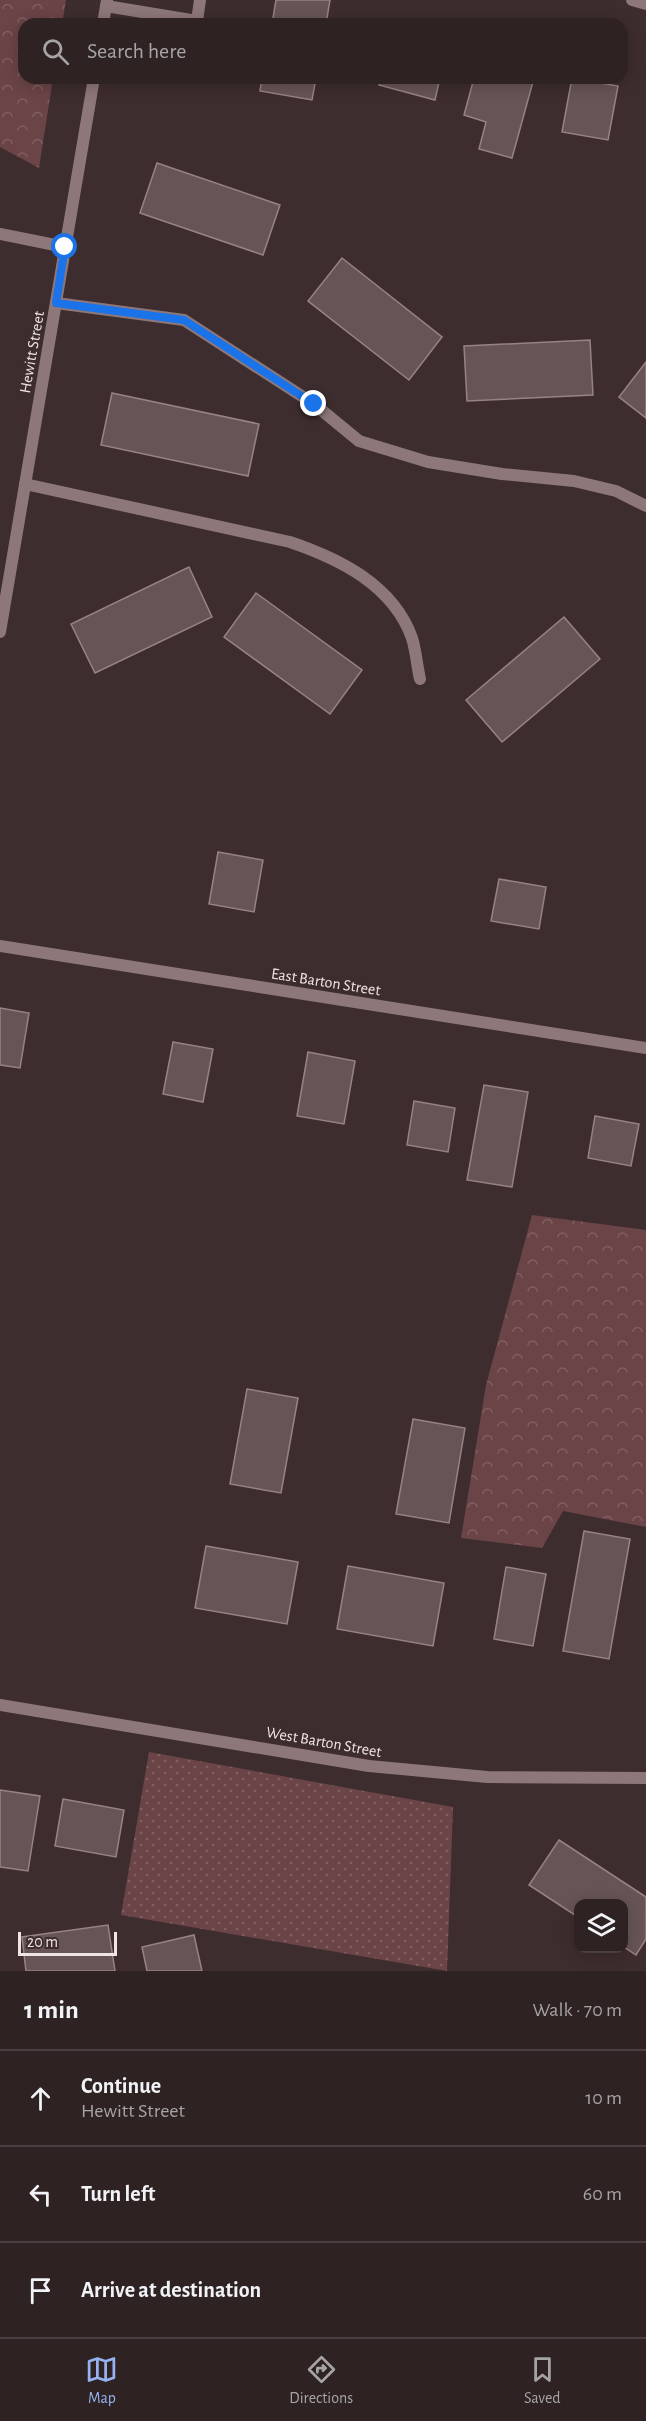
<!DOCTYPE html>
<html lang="en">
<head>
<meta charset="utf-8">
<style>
  body { margin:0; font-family:"Alegreya Sans",sans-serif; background:#3a2f2f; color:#f1f3f6 }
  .controls { position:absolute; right:18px; bottom:18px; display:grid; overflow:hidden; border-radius:12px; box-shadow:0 3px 15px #0003 }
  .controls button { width:54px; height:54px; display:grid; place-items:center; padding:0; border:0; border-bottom:2px solid #493f40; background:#2e2222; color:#f1f3f6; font:30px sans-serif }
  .scale { position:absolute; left:18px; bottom:15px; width:99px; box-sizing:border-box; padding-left:6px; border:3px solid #f0e5e5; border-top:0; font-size:16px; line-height:21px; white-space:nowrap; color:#f0e5e5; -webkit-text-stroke:4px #3e2d2e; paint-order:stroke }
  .stop { position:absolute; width:18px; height:18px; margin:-14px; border:4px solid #1a73e8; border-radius:50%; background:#fff }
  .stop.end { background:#1a73e8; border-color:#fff; box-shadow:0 2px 6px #0008 }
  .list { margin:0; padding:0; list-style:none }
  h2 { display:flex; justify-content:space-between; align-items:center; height:78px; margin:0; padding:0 24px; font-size:26px }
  h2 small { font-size:20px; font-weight:400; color:#a7a4a5 }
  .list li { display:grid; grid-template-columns:39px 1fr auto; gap:18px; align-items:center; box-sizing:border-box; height:96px; padding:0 24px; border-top:2px solid #493f40 }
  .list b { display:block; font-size:22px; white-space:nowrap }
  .list p { margin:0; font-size:20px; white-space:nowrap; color:#a7a4a5 }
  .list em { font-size:20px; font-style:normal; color:#a7a4a5 }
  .icon { flex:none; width:33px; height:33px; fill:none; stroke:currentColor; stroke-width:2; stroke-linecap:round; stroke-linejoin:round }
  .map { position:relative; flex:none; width:646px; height:1971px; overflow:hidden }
  .search { position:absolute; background:#2e2222; box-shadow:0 3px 15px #0003; left:18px; right:18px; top:18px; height:66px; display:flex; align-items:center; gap:15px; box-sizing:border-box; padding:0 21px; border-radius:18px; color:#a7a4a5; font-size:22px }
  .sheet { height:366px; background:#2e2222 }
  nav { display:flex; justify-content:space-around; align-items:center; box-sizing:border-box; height:84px; border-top:2px solid #493f40; background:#2e2222; font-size:16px; color:#a7a4a5 }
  nav a { display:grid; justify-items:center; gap:3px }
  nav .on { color:#95b2f1 }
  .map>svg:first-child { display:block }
  .grass { fill:url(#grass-dots) }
  .forest { fill:url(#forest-crowns) }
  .building { fill:#675556; stroke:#978384; stroke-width:1.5 }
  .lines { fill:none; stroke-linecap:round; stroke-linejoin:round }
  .service { stroke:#8d7778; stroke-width:12 }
  .minor { stroke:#8d7778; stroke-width:12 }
  .tertiary { stroke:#8d7778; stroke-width:12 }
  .route { stroke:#1a73e8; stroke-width:8 }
  .labels { text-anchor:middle; stroke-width:4.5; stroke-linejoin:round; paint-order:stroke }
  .street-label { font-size:16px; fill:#f0e5e5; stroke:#3e2d2e }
</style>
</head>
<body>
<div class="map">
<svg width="646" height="1971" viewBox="0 0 646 1971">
  <defs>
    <pattern id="grass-dots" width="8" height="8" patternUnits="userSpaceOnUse" patternTransform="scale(1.5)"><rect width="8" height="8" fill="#6b4447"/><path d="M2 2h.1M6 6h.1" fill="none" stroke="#805f61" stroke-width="1.8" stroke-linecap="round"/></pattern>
    <pattern id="forest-crowns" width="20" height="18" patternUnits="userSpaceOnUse" patternTransform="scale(1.5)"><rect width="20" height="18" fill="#6b4447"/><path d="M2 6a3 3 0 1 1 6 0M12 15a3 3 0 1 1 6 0" fill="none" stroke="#805f61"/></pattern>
  </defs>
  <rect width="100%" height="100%" fill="#3e2d2e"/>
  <polygon class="grass" points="149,1752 453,1807 447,1971 121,1915"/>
  <g class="forest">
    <polygon points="0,0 66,0 62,24 24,24 24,78 53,78 39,168 0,147"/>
    <polygon points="532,1215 646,1230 646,1527 563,1511 542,1548 461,1538 486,1385"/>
  </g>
  <g class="building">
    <polygon points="276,0 330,0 326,24 272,24"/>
    <polygon points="262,78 316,78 312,100 260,91"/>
    <polygon points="381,78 440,78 435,100 379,85"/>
    <polygon points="474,78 534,78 512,158 479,149 486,122 464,115"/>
    <polygon points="572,78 618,86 608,140 562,132"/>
    <polygon points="157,163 280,205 263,255 140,213"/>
    <polygon points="342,258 442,337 409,380 308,301"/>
    <polygon points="590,340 593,395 467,401 464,346"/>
    <polygon points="646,362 646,418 619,397"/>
    <polygon points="112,393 259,424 248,476 101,445"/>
    <polygon points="189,567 212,617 95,673 71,624"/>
    <polygon points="256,593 362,670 330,714 224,637"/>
    <polygon points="564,617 600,659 502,742 466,700"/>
    <polygon points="218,852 263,860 254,912 209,904"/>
    <polygon points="499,879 546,887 539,929 491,921"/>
    <polygon points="0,1008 29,1013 20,1068 0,1065"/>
    <polygon points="173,1042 213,1049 203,1102 163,1094"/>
    <polygon points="308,1052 355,1061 344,1124 297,1116"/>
    <polygon points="484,1085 528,1092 512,1187 467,1180"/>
    <polygon points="414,1101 455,1108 448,1152 407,1145"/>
    <polygon points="595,1116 639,1124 631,1166 588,1158"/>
    <polygon points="247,1389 298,1398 281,1493 230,1484"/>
    <polygon points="413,1419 465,1428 449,1523 396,1514"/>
    <polygon points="584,1531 630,1539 609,1659 563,1651"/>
    <polygon points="206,1546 298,1562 287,1624 195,1608"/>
    <polygon points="348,1566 444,1583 433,1646 337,1629"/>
    <polygon points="506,1567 546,1574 533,1646 494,1639"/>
    <polygon points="0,1790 40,1796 28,1871 0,1867"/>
    <polygon points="63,1799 124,1810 116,1857 55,1846"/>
    <polygon points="559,1840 646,1897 646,1939 636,1955 624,1947 624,1904 578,1904 578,1917 529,1885"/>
    <polygon points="108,1925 115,1971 26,1971 22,1937"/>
    <polygon points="194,1935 202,1971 147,1971 142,1947"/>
  </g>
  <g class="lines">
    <g class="service">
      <polyline points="106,6 197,21 200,0"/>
      <polyline points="0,234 65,247"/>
      <polyline points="56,303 184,320 314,404 359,441 428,462 502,474 574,481 616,491 646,506"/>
      <path d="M25 484 290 542C340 559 393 585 412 638 416 651 417 666 420 679"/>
    </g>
    <g class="minor">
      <polyline points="632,0 646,4"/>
      <polyline points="0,946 646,1048"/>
      <polyline points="0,1705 369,1766 487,1777 646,1778"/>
    </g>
    <g class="tertiary">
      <polyline points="103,24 107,0"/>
      <polyline points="0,632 94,78"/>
    </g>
  </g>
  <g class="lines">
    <polyline class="route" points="65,247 56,303 184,320 314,404"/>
  </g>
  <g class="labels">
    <g class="street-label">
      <text transform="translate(31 352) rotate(-80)" y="6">Hewitt Street</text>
      <text transform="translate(326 981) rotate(9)" y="6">East Barton Street</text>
      <text transform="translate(324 1741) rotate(10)" y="6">West Barton Street</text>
    </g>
  </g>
</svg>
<div class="controls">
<button><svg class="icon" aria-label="layers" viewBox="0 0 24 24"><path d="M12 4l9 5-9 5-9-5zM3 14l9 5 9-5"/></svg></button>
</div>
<div class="scale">20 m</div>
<div class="stop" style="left:65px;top:247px"></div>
<div class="stop end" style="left:314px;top:404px"></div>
<div class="search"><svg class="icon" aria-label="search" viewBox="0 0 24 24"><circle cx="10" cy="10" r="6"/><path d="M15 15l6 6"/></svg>Search here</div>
</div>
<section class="sheet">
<h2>1 min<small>Walk · 70 m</small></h2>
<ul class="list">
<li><svg class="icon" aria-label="ahead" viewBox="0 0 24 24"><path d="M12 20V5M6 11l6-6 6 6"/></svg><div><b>Continue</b><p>Hewitt Street</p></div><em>10 m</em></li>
<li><svg class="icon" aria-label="left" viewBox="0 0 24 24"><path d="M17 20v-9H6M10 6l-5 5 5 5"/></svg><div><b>Turn left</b></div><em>60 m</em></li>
<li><svg class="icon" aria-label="arrive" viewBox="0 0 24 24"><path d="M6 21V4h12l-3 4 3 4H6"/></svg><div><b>Arrive at destination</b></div></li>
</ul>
</section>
<nav>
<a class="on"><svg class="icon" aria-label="map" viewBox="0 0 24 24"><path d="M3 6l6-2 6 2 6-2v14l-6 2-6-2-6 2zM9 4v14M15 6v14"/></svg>Map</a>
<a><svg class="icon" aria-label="directions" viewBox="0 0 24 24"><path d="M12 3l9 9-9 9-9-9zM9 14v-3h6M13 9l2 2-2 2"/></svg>Directions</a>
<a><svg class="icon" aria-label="saved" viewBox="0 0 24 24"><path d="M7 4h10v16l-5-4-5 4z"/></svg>Saved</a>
</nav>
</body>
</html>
